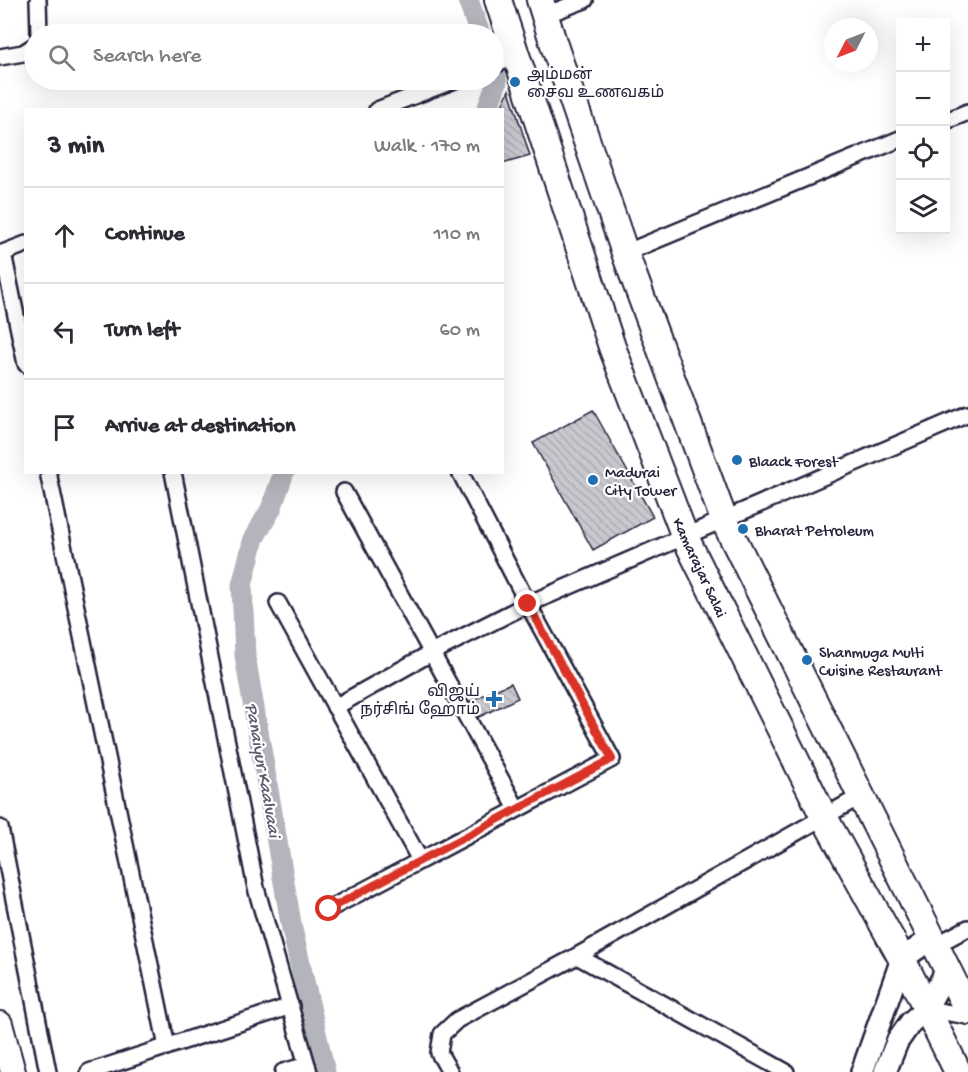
<!DOCTYPE html>
<html lang="en">
<head>
<meta charset="utf-8">
<style>
  body { margin:0; font-family:"Gochi Hand","Noto Sans Tamil",sans-serif; background:#f2f2f3; color:#2b2b33 }
  .controls { position:absolute; right:18px; top:18px; display:grid; overflow:hidden; border-radius:0px; box-shadow:0 6px 24px #0002 }
  .controls button { width:54px; height:54px; display:grid; place-items:center; padding:0; border:0; border-bottom:2px solid #e1e1e2; background:#fff; color:#2b2b33; font:30px sans-serif }
  .compass { position:absolute; left:824px; top:18px; width:54px; height:54px; border-radius:50%; background:#fff; box-shadow:0 6px 24px #0002; rotate:228deg }
  .stop { position:absolute; width:18px; height:18px; margin:-14px; border:4px solid #d93025; border-radius:50%; background:#fff }
  .stop.end { background:#d93025; border-color:#fff; box-shadow:0 2px 6px #0008 }
  .list { margin:0; padding:0; list-style:none }
  h2 { display:flex; justify-content:space-between; align-items:center; height:78px; margin:0; padding:0 24px; font-size:26px }
  h2 small { font-size:20px; font-weight:400; color:#7c7c81 }
  .list li { display:grid; grid-template-columns:39px 1fr auto; gap:18px; align-items:center; box-sizing:border-box; height:96px; padding:0 24px; border-top:2px solid #e1e1e2 }
  .list b { display:block; font-size:22px; white-space:nowrap }
  .list em { font-size:20px; font-style:normal; color:#7c7c81 }
  .icon { flex:none; width:33px; height:33px; fill:none; stroke:currentColor; stroke-width:2; stroke-linecap:round; stroke-linejoin:round }
  .map { position:relative; flex:none; width:968px; height:1072px; overflow:hidden }
  .search { position:absolute; background:#fff; box-shadow:0 6px 24px #0002; left:24px; top:24px; width:480px; height:66px; display:flex; align-items:center; gap:15px; box-sizing:border-box; padding:0 21px; border-radius:33px; color:#7c7c81; font-size:22px }
  .panel { position:absolute; background:#fff; box-shadow:0 6px 24px #0002; left:24px; top:108px; width:480px; height:366px; border-radius:0px }
  .map>svg:first-child { display:block }
  .lines { fill:none; stroke-linecap:round; stroke-linejoin:round }
  .canal { stroke:#b4b4bc; stroke-width:21 }
  .building { fill:url(#building-back-hatch); stroke:#22223b; stroke-width:1.5 }
  .minor-casing { stroke:#22223b; stroke-width:20 }
  .secondary-casing { stroke:#22223b; stroke-width:26 }
  .primary-casing { stroke:#22223b; stroke-width:28 }
  .trunk-casing { stroke:#22223b; stroke-width:30 }
  .minor { stroke:#fff; stroke-width:15 }
  .secondary { stroke:#fff; stroke-width:21 }
  .primary { stroke:#fff; stroke-width:24 }
  .trunk { stroke:#fff; stroke-width:26 }
  .route { stroke:#d93025; stroke-width:8 }
  .poi-dot { fill:#1f6fb2; stroke:#fff; stroke-width:2 }
  .labels { text-anchor:middle; stroke-width:4.5; stroke-linejoin:round; paint-order:stroke }
  .poi-label { font-size:16px; fill:#22223b; stroke:#fff; text-anchor:start }
  .street-label { font-size:16px; fill:#22223b; stroke:#fff }
  .water-label { font-size:18px; font-style:italic; fill:#5c5c6f; stroke:#fff }
</style>
</head>
<body>
<div class="map">
<svg width="968" height="1072" viewBox="0 0 968 1072">
  <defs>
    <pattern id="building-back-hatch" width="6" height="6" patternUnits="userSpaceOnUse" patternTransform="scale(1.5)"><rect width="6" height="6" fill="#c8c8cf"/><path d="M-1 5l2 2M0 0l6 6M5-1l2 2" fill="none" stroke="#acacb3"/></pattern>
  </defs>
  <rect width="100%" height="100%" fill="#fff"/>
  <filter id="ink" filterUnits="userSpaceOnUse"><feTurbulence type="fractalNoise" baseFrequency=".0167" numOctaves="2"/><feDisplacementMap in="SourceGraphic" scale="12" xChannelSelector="R" yChannelSelector="G"/><feConvolveMatrix kernelMatrix="1 2 1 2 8 2 1 2 1" color-interpolation-filters="sRGB"/></filter>
  <g filter="url(#ink)">
    <g class="lines">
      <g class="canal">
        <polyline points="468,0 480,34"/>
        <polyline points="487,110 497,82 494,71"/>
        <polyline points="284,472 271,509 254,538 242,585 245,656 292,929 325,1072"/>
      </g>
    </g>
    <g class="building">
      <polygon points="509,90 530,156 502,164 502,110 500,110"/>
      <polygon points="593,410 653,517 593,550 533,443"/>
      <polygon points="511,683 518,698 479,717 470,701"/>
    </g>
    <g class="lines">
      <g class="minor-casing">
        <g id="minor">
          <polyline points="38,0 39,34"/>
          <polyline points="545,15 585,0"/>
          <polyline points="0,57 23,53 34,46"/>
          <polyline points="494,65 515,57"/>
          <polyline points="377,110 455,80"/>
          <polyline points="946,121 968,112"/>
          <polyline points="3,253 26,364"/>
          <polyline points="625,253 900,139"/>
          <polyline points="0,254 26,244"/>
          <polyline points="48,472 167,1047"/>
          <polyline points="173,472 256,888 309,1072"/>
          <polyline points="344,492 517,809"/>
          <polyline points="278,603 420,860"/>
          <polyline points="335,707 431,653 528,604 968,414"/>
          <polyline points="0,828 48,1072"/>
          <polyline points="329,909 612,759 528,604 460,472"/>
          <polyline points="936,945 968,928"/>
          <polyline points="577,956 786,1072"/>
          <polyline points="926,1009 968,1016"/>
          <polyline points="89,1072 291,1006"/>
          <polyline points="283,1072 307,1065"/>
          <polyline points="450,1072 439,1053 442,1034 457,1020 577,956 861,796"/>
        </g>
      </g>
      <g class="secondary-casing">
        <g id="secondary">
          <polyline points="862,1072 902,959 932,938"/>
          <polyline points="885,1072 897,1042 911,1022 926,1009 947,970"/>
        </g>
      </g>
      <g class="primary-casing">
        <polyline id="primary" points="0,1024 13,1072"/>
      </g>
      <g class="trunk-casing">
        <g id="trunk">
          <polyline points="498,0 612,347 685,537 824,817 902,959 958,1072"/>
          <polyline points="540,0 554,45 625,253 724,520 968,1011"/>
        </g>
      </g>
      <use href="#minor" class="minor"/>
      <use href="#secondary" class="secondary"/>
      <use href="#primary" class="primary"/>
      <use href="#trunk" class="trunk"/>
    </g>
  </g>
  <g class="lines" filter="url(#ink)">
    <polyline class="route" points="329,909 612,759 528,604"/>
  </g>
  <g class="poi-dot">
    <circle cx="515" cy="82" r="6"/>
    <circle cx="737" cy="460" r="6"/>
    <circle cx="593" cy="480" r="6"/>
    <circle cx="743" cy="529" r="6"/>
    <circle cx="807" cy="660" r="6"/>
    <path d="M491 690h6v6h6v6h-6v6h-6v-6h-6v-6h6z"/>
  </g>
  <g class="labels">
    <g class="poi-label">
      <text x="527" y="79">அம்மன்<tspan x="527" dy="18">சைவ உணவகம்</tspan></text>
      <text x="749" y="466">Blaack Forest</text>
      <text x="605" y="477">Madurai<tspan x="605" dy="18">City Tower</tspan></text>
      <text x="755" y="535">Bharat Petroleum</text>
      <text x="819" y="657">Shanmuga Multi<tspan x="819" dy="18">Cuisine Restaurant</tspan></text>
      <text x="480" y="696" text-anchor="end">விஜய்<tspan x="480" dy="18">நர்சிங் ஹோம்</tspan></text>
    </g>
    <g class="street-label">
      <text transform="translate(701 567) rotate(65)" y="6">Kamarajar Salai</text>
    </g>
    <g class="water-label">
      <text transform="translate(264 770) rotate(80)" y="6">Panaiyur Kaalvaai</text>
    </g>
  </g>
</svg>
<div class="controls">
<button>+</button>
<button>−</button>
<button><svg class="icon" aria-label="locate" viewBox="0 0 24 24"><circle cx="12" cy="12" r="6"/><path d="M12 2v4M12 18v4M2 12h4M18 12h4"/></svg></button>
<button><svg class="icon" aria-label="layers" viewBox="0 0 24 24"><path d="M12 4l9 5-9 5-9-5zM3 14l9 5 9-5"/></svg></button>
</div>
<svg class="compass" viewBox="-18 -18 36 36"><path d="M0-13l5 13h-10z" fill="#e53935"/><path d="M0 13l5-13h-10z" fill="#7c7c81"/></svg>
<div class="stop" style="left:329px;top:909px"></div>
<div class="stop end" style="left:528px;top:604px"></div>
<div class="search"><svg class="icon" aria-label="search" viewBox="0 0 24 24"><circle cx="10" cy="10" r="6"/><path d="M15 15l6 6"/></svg>Search here</div>
<section class="panel">
<h2>3 min<small>Walk · 170 m</small></h2>
<ul class="list">
<li><svg class="icon" aria-label="ahead" viewBox="0 0 24 24"><path d="M12 20V5M6 11l6-6 6 6"/></svg><div><b>Continue</b></div><em>110 m</em></li>
<li><svg class="icon" aria-label="left" viewBox="0 0 24 24"><path d="M17 20v-9H6M10 6l-5 5 5 5"/></svg><div><b>Turn left</b></div><em>60 m</em></li>
<li><svg class="icon" aria-label="arrive" viewBox="0 0 24 24"><path d="M6 21V4h12l-3 4 3 4H6"/></svg><div><b>Arrive at destination</b></div></li>
</ul>
</section>
</div>
</body>
</html>
